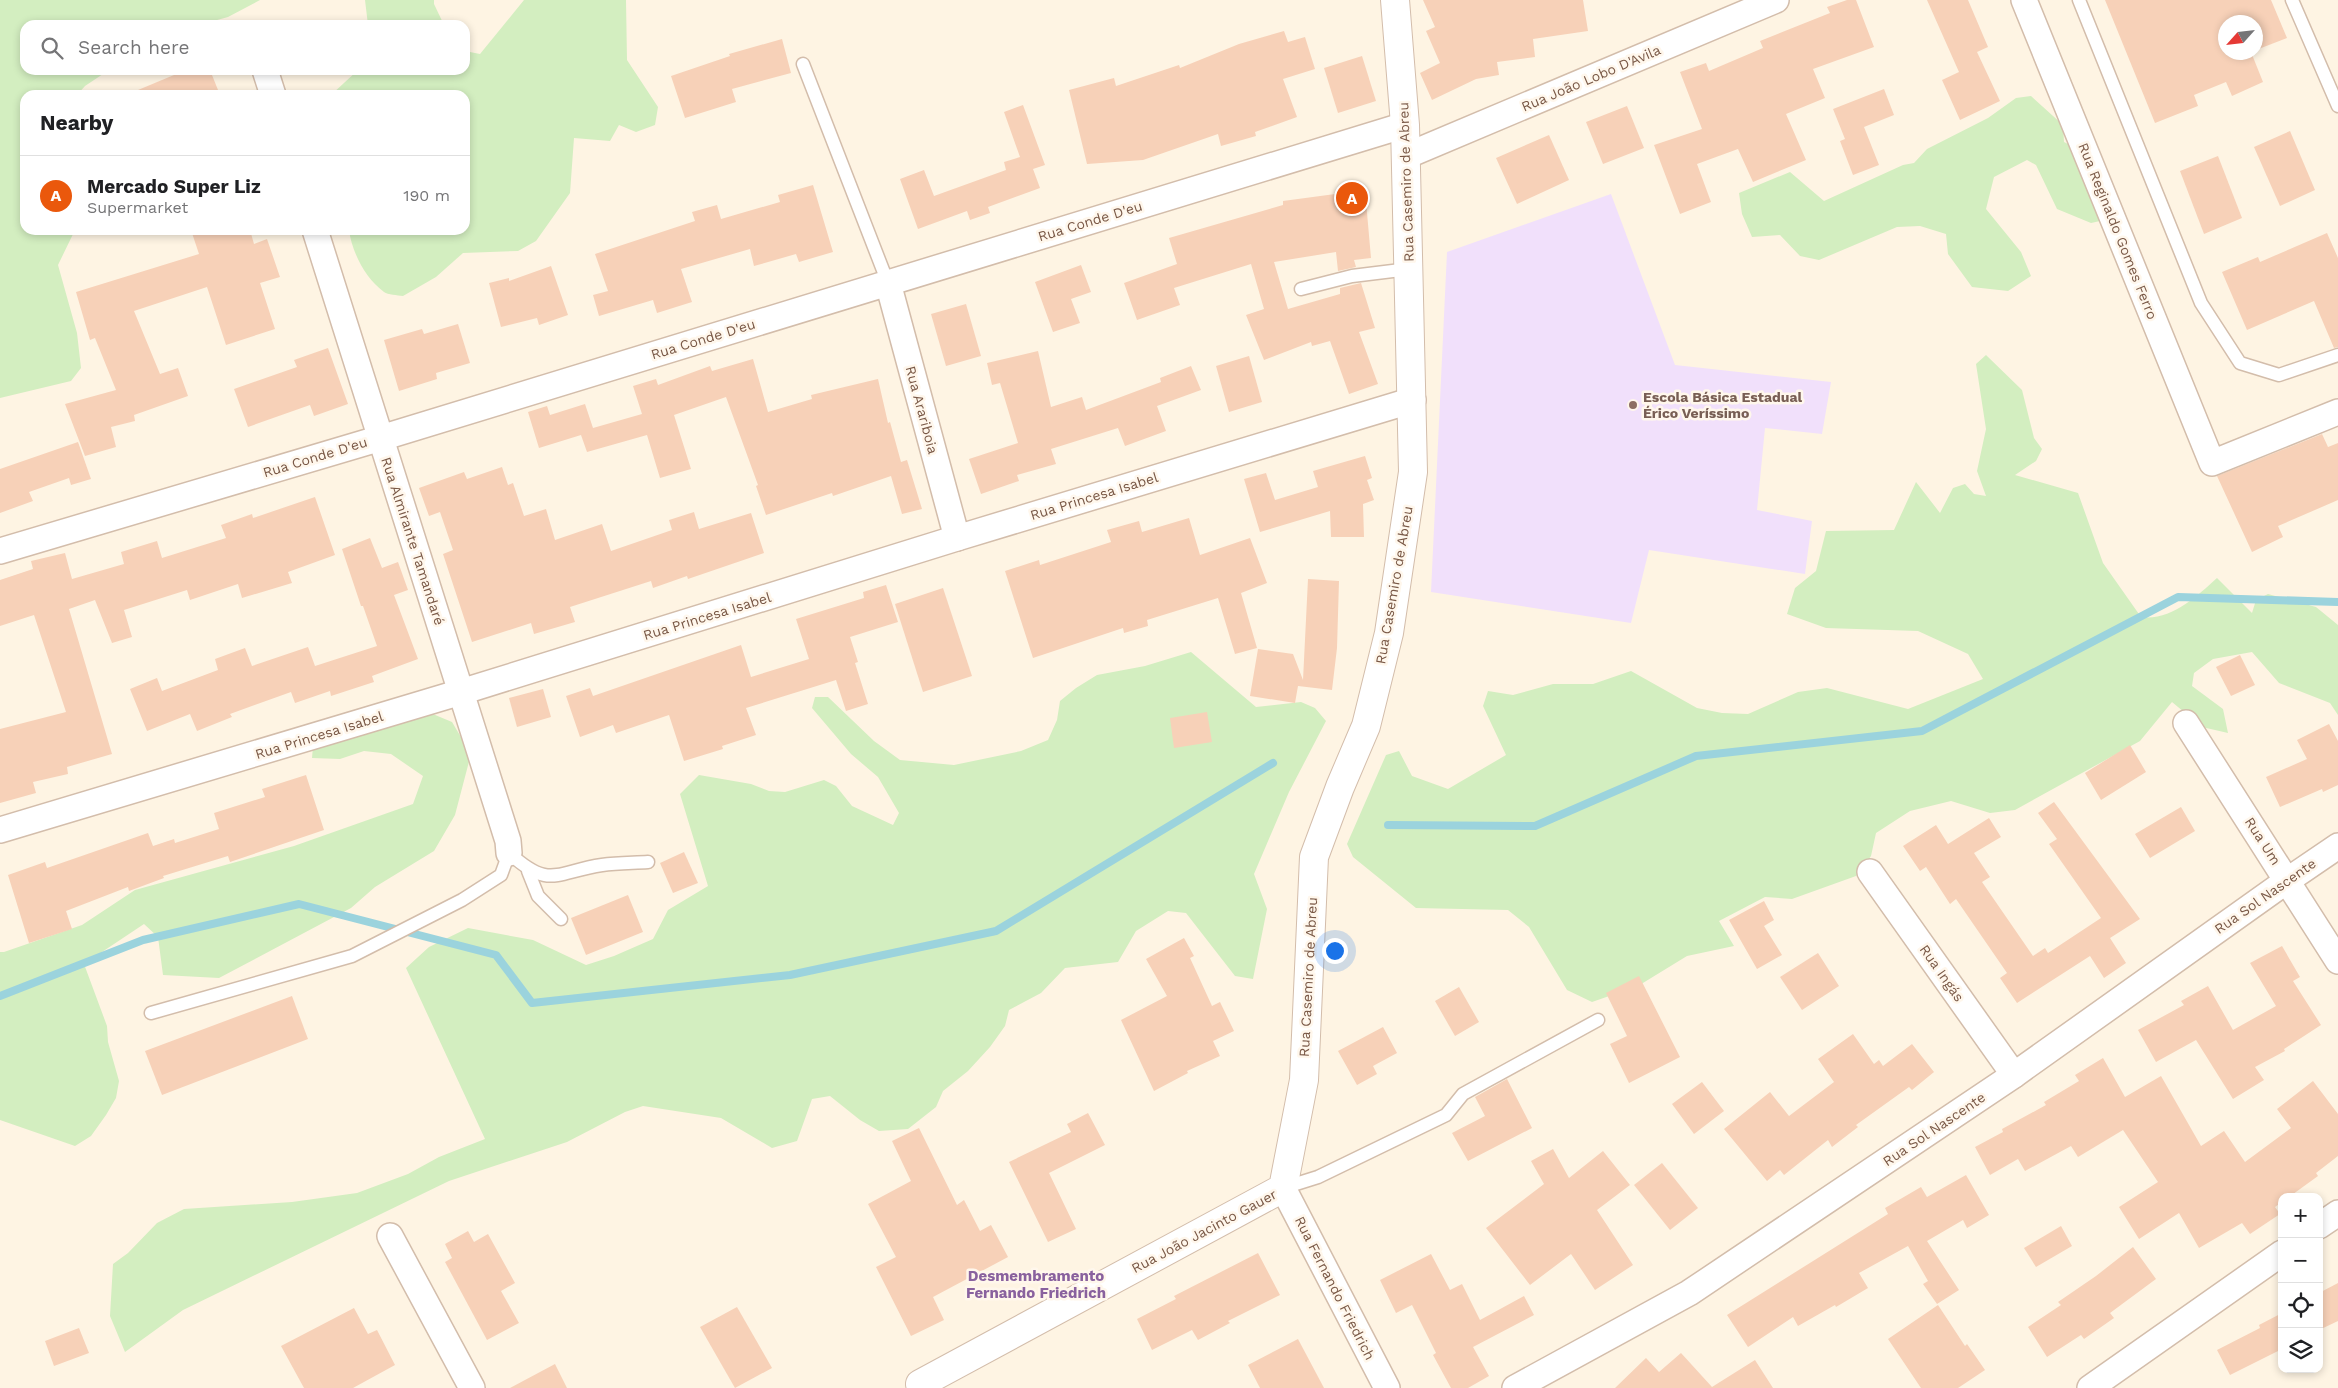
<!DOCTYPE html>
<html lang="en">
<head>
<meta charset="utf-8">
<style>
  body { margin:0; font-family:"Work Sans",sans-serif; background:#f2f2f2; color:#202124 }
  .controls { position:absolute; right:15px; bottom:15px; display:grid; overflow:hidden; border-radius:10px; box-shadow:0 2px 8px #0003 }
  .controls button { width:45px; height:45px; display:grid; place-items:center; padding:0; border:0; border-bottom:1px solid #e0e0e0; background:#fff; color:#202124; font:25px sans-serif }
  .compass { position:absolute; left:2218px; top:15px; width:45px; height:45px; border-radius:50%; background:#fff; box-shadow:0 2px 8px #0003; rotate:243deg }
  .you { position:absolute; left:1334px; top:950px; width:18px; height:18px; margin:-12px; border:4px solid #fff; border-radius:50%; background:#1a73e8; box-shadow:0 0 0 8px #1a73e833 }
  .badge { display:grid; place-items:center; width:32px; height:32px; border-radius:50%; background:#ea580c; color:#fff; font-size:16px; font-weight:700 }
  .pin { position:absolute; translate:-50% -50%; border:2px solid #fff; box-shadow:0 1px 5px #0006 }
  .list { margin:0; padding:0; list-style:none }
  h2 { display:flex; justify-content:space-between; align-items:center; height:65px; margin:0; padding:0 20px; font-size:21px }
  h2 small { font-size:16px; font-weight:400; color:#757577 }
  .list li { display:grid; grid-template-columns:32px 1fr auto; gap:15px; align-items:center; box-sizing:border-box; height:80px; padding:0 20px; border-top:1px solid #e0e0e0 }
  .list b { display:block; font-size:19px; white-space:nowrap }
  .list p { margin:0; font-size:16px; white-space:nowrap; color:#757577 }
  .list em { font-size:16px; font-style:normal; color:#757577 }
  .icon { flex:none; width:28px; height:28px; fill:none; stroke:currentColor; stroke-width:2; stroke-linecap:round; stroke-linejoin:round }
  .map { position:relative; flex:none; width:2338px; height:1388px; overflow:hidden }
  .search { position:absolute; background:#fff; box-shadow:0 2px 8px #0003; left:20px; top:20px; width:450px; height:55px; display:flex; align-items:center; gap:12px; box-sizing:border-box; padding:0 18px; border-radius:15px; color:#757577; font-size:19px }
  .panel { position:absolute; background:#fff; box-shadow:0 2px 8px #0003; left:20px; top:90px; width:450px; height:145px; border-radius:15px }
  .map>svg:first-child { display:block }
  .education { fill:#f1e0fb }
  .green { fill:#d3eec0 }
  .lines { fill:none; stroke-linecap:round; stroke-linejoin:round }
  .stream { stroke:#9bd3dd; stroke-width:8 }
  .building { fill:#f7d1b8 }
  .service-casing { stroke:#d3bdab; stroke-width:15 }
  .minor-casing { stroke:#d3bdab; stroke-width:28 }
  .tertiary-casing { stroke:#d3bdab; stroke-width:30 }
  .service { stroke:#fff; stroke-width:12 }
  .minor { stroke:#fff; stroke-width:25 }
  .tertiary { stroke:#fff; stroke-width:28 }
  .education-dot { fill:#8d6e63; stroke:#fff7ec; stroke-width:2 }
  .labels { text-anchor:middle; stroke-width:5; stroke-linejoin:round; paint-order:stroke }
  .street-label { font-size:14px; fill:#795846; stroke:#fff7ec }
  .education-label { font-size:14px; font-weight:bold; fill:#785e54; stroke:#fff7ec; text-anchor:start }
  .neighbourhood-label { font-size:15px; font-weight:bold; fill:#89619e; stroke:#fff7ec }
</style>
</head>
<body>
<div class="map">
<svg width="2338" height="1388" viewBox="0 0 2338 1388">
  <rect width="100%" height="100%" fill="#fef4e3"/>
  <polygon class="education" points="1611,194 1675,365 1831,382 1822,434 1765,428 1757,510 1812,521 1805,574 1649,550 1631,623 1431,592 1447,252"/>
  <g class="green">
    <polygon points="0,0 260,0 228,17 199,25 25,25 25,70 109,70 85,86 77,95 25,95 25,230 75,230 58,265 77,333 81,368 71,381 0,398"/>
    <polygon points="365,0 434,0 434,4 444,25 368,25"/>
    <path d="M524 0H626L627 60 658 107 655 125 636 132 619 125 610 141 574 138 570 193 536 241 518 251 463 253 436 277 403 296C397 295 388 295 384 292 365 278 352 252 349 230H465V95H331L358 70H465V51L480 54Z"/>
    <polygon points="2031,96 2063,125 2064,142 2072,146 2102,212 2100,221 2091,223 2057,209 2036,165 2027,160 1994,177 1986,209 2021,252 2031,276 2008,291 1972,287 1948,254 1946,234 1920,226 1897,227 1819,260 1800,256 1780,235 1752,237 1742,214 1739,193 1790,172 1824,201 1903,165 1914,163 1927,149 1988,118 2016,98"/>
    <path d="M1986 355 2022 390 2034 438 2042 449 2036 461 2015 475 2078 493 2103 563 2141 617C2171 621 2196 597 2217 578L2252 613 2256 600 2268 594 2316 607 2338 625V715L2330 703 2279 683 2252 652 2213 659 2194 673 2192 686 2223 709 2228 733 2202 727 2172 702 2140 741 2015 810 1990 813 1951 801 1910 811 1876 833 1871 856 1856 876 1792 899 1765 897 1719 921 1734 946 1687 956 1638 986 1592 1002 1567 990 1529 927 1508 910 1416 908 1353 857 1347 844 1386 755 1399 751 1412 776 1448 789 1506 755 1483 706 1488 691 1513 695 1553 684H1593L1631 671 1697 708 1722 713 1748 714 1798 692 1827 688 1908 709 1983 679 1968 654 1918 631 1826 628 1787 614 1795 588 1816 571 1826 531 1894 530 1916 482 1940 513 1953 488 1965 484 1974 494 1986 496 1977 471 1986 429 1976 364Z"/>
    <polygon points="1191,652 1256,707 1301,702 1315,708 1326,721 1289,792 1254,874 1267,909 1253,979 1235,976 1186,913 1168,911 1136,931 1118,962 1065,968 1041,993 1009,1010 1005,1026 990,1047 968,1071 943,1091 936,1107 908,1129 879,1131 860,1120 830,1096 812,1099 797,1141 772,1148 721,1118 643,1106 625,1112 567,1142 449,1181 183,1310 125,1352 110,1316 113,1264 128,1253 157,1223 184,1209 292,1202 357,1193 408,1174 439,1157 485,1139 406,968 429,947 468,928 533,940 586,965 614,956 653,939 668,910 708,886 680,794 699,775 751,784 769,791 785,792 824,780 836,786 852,806 893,825 899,813 878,777 851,754 812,708 815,697 828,697 874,741 900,760 954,765 1021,751 1048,740 1057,720 1060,701 1076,688 1097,675 1145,666"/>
    <polygon points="428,712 452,722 471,754 455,815 434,851 375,887 351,908 219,978 163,975 158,937 144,924 84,964 107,1026 108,1042 119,1081 116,1098 106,1115 91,1136 75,1146 0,1120 0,952 4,952 82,925 135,890 294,846 413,804 423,776 391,754 364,751 340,759 312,758 313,746"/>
  </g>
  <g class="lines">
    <g class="stream">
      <polyline points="1388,825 1535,826 1696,756 1922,731 2178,597 2338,602"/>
      <polyline points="0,996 143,940 299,904 496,955 532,1003 790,975 996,931 1273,763"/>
    </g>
  </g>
  <g class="building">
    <polygon points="1423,0 1583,0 1588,31 1533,39 1535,57 1497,62 1499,75 1476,79 1432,100 1420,73 1440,63 1426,31 1435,27"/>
    <polygon points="1847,0 1856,0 1874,47 1813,69 1825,98 1786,114 1806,160 1753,182 1738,149 1697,164 1711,202 1680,214 1654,145 1702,129 1680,72 1706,63 1709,71 1763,48 1760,41 1830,13 1827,7"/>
    <polygon points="1927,0 1968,0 1988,47 1977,52 2000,101 1960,120 1942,80 1959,72"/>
    <polygon points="2105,0 2271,0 2287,38 2256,50 2256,22 2226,22 2226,52 2251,52 2263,82 2232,96 2226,82 2194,95 2198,106 2155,123"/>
    <polygon points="1284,31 1288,42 1305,37 1315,69 1283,79 1297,117 1255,132 1256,136 1221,146 1218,134 1143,160 1087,164 1069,90 1114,78 1116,86 1179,65 1180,68 1239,44"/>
    <polygon points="782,39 791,73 732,89 736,102 685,118 671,76 730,56 729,54"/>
    <polygon points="1362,56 1376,101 1338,113 1324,68"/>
    <polygon points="186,70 210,70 220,95 126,95"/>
    <polygon points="1884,89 1894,115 1864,127 1879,165 1853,175 1840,141 1845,139 1833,109"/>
    <polygon points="1023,105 1045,165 1033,169 1040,188 988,207 990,213 970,220 967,211 918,229 900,179 924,170 934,196 1006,170 1004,162 1020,157 1004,112"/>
    <polygon points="1627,106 1644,148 1603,164 1586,122"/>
    <polygon points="2290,131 2315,190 2280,206 2254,147"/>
    <polygon points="1549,135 1569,180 1517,204 1496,158"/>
    <polygon points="2218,156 2242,218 2204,234 2180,171"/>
    <polygon points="813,185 833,252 799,262 796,254 754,266 750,249 681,269 692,302 657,313 653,300 599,316 593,295 608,291 595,254 695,221 692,212 717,205 721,219 780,202 778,195"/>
    <polygon points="1365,190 1371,258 1354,260 1356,267 1338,271 1336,252 1274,262 1288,309 1340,294 1340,288 1361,283 1375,328 1359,332 1378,384 1349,394 1330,341 1312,346 1311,342 1264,360 1246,315 1264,309 1251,264 1174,288 1180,305 1137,320 1124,283 1177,264 1169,238 1283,205 1283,201"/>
    <polygon points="191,230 250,230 254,244 267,239 280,277 260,283 275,329 226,345 207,287 134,311 160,374 178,368 188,396 134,415 135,421 111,427 116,447 85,456 65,404 116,390 95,338 90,340 76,292 199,254"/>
    <polygon points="2327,233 2338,258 2338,347 2334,348 2314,301 2247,330 2222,272 2258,257 2260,262"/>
    <polygon points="1081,265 1091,292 1071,299 1080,323 1053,332 1035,282"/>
    <polygon points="551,266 568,315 539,325 537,318 501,327 489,283 509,278 509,281"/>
    <polygon points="966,304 981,356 946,366 931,314"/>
    <polygon points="458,324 470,363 436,373 437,379 399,391 384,340 422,329 424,334"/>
    <polygon points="328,348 348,404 314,416 310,405 248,427 234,389 297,367 294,360"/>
    <polygon points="1038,351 1051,407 1082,397 1086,410 1161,382 1160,378 1191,366 1201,390 1157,406 1166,431 1125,446 1118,428 1051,449 1056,464 1017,475 1019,481 981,494 969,459 1018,443 1000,383 992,385 987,363"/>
    <polygon points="1249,356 1262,402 1229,412 1216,366"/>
    <polygon points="753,359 768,412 812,399 811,395 878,379 888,423 890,422 901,462 907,460 922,509 902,514 891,476 833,496 832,493 766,515 756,486 758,485 726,397 674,415 691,469 660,478 647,435 587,452 581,435 539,448 528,412 547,406 550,415 585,404 593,428 642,414 633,386 656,379 658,385 710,366 712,371"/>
    <polygon points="2322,434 2328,447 2338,443 2338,500 2278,526 2283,537 2252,552 2217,476"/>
    <polygon points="78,442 91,479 71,485 69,478 29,492 33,501 0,513 0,469"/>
    <polygon points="1365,456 1372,478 1367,480 1374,500 1363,504 1364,537 1331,537 1330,511 1260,532 1244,479 1266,473 1275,500 1318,487 1313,471"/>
    <polygon points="502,467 508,485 513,483 524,516 546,509 555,540 602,524 611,551 672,530 669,520 694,512 699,529 751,513 764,553 688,579 687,576 653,588 651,581 570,607 575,622 534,634 531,623 472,642 443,554 453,550 440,512 429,516 419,488 464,472 467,479"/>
    <polygon points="315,497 335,555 288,572 292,583 242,598 238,584 190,600 187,590 124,610 132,637 112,643 95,600 69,609 112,754 67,767 68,774 33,782 36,793 0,803 0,729 66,712 34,615 0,626 0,580 33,569 31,561 65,553 72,579 124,564 121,552 157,541 162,558 226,538 221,525 252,514 253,518"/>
    <polygon points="1189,518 1200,555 1250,538 1267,583 1241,593 1257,648 1235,654 1218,598 1147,620 1148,626 1124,633 1123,628 1033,658 1005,571 1039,560 1040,565 1111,542 1107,530 1139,521 1142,532"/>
    <polygon points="370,538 382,568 398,562 408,590 394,595 418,659 372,676 374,682 331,696 330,691 295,703 291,692 230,714 232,717 197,731 190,714 147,731 130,689 157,678 162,691 218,670 215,659 245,648 252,666 308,647 315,666 377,646 363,606 361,606 342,549"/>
    <polygon points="1308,579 1339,581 1337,648 1332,690 1298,686 1295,703 1250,696 1258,649 1293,654 1303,680"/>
    <polygon points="886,585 898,622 850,637 858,662 855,663 868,704 846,711 836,680 746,708 756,735 722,746 723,749 684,761 669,715 616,733 613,725 580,737 566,696 590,688 593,696 741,645 751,677 809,659 796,619 864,598 863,592"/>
    <polygon points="943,588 972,676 923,692 895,604"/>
    <polygon points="2240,655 2255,685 2231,696 2216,667"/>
    <polygon points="543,689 551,717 517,727 509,698"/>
    <polygon points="1207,712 1212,742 1174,748 1170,718"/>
    <polygon points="2329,724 2338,741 2338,785 2323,792 2322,789 2280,807 2266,777 2307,759 2297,740"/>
    <polygon points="2130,745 2146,772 2101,800 2085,773"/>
    <polygon points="306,775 324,830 230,862 228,856 163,876 164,878 129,891 128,887 66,911 72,929 29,943 8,875 45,862 47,868 148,833 153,846 174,839 175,843 219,829 214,813 265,797 262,789"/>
    <polygon points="2054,802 2140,919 2110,938 2126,963 2104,978 2090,956 2017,1003 2000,978 2007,973 1956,899 1950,904 1926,867 1920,871 1903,846 1936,825 1948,844 1989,818 2001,837 1974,853 1990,877 1982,882 2033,956 2045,948 2048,953 2101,918 2049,844 2057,839 2038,813"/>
    <polygon points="2181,807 2195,831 2150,858 2135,834"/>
    <polygon points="684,852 698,883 673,893 660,863"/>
    <polygon points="628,895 643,932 586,955 571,918"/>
    <polygon points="1764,901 1774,920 1764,926 1782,955 1757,969 1729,920"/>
    <polygon points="1184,938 1194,956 1190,958 1212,1006 1220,1002 1234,1031 1213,1041 1220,1056 1187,1071 1188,1073 1154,1091 1121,1020 1167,996 1146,959"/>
    <polygon points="2282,946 2300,977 2293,981 2321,1025 2284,1049 2285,1051 2255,1067 2264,1080 2233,1099 2196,1040 2156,1062 2138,1030 2184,1005 2181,1001 2208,986 2233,1030 2276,1006 2250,963"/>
    <polygon points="1818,953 1839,986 1802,1010 1780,977"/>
    <polygon points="1639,976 1680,1057 1629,1083 1610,1044 1627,1036 1606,993"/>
    <polygon points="1459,987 1479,1022 1455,1036 1435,1001"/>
    <polygon points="292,996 308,1039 162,1095 145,1051"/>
    <polygon points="1383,1027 1397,1053 1373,1066 1377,1074 1357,1085 1338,1051"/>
    <polygon points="1853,1034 1874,1064 1879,1060 1883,1066 1912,1044 1934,1072 1912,1090 1909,1087 1856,1125 1858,1127 1832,1147 1828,1140 1784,1175 1780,1170 1767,1181 1724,1129 1770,1092 1789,1116 1834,1082 1818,1059"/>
    <polygon points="2103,1058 2125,1097 2161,1076 2201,1146 2224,1131 2245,1162 2291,1128 2277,1109 2313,1081 2338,1114 2338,1156 2316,1173 2318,1176 2289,1197 2282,1197 2282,1202 2275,1207 2280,1214 2250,1234 2242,1223 2199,1248 2179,1213 2139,1239 2119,1207 2158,1182 2123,1130 2078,1157 2071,1146 2025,1171 2018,1159 1990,1175 1975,1147 2003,1132 2002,1129 2046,1105 2044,1102 2079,1081 2075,1075"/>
    <polygon points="1507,1079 1532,1128 1468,1161 1452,1133 1485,1116 1475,1097"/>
    <polygon points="1702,1082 1724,1111 1694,1134 1672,1104"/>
    <polygon points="1088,1113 1105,1145 1049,1173 1076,1229 1048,1242 1009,1162 1071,1132 1067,1124"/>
    <polygon points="919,1128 957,1205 964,1200 980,1231 991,1225 1008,1257 933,1297 944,1320 911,1336 876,1267 896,1257 868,1204 911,1181 892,1141"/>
    <polygon points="1553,1149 1569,1178 1603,1151 1630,1185 1597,1210 1633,1265 1595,1290 1571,1254 1530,1285 1486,1228 1544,1184 1531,1161"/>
    <polygon points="1662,1163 1698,1208 1670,1230 1634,1185"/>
    <polygon points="1966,1175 1989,1215 1967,1228 1963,1220 1927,1241 1959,1290 1937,1304 1923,1284 1928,1281 1908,1246 1859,1273 1868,1288 1836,1307 1835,1305 1798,1326 1793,1317 1748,1347 1727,1315 1888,1214 1885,1208 1921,1187 1927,1197"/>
    <polygon points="2061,1226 2072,1246 2036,1267 2024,1248"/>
    <polygon points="468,1231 474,1242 488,1234 515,1283 501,1291 519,1323 487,1340 445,1262 452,1258 445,1244"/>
    <polygon points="2133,1247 2156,1279 2110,1313 2114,1318 2084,1339 2081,1335 2047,1357 2028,1327 2061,1305 2058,1302 2096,1276"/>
    <polygon points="1258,1253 1280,1295 1228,1321 1230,1323 1198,1340 1192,1330 1152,1350 1137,1319 1176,1299 1174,1296"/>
    <polygon points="1431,1254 1450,1290 1462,1284 1480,1320 1524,1296 1534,1315 1473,1347 1489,1376 1468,1388 1451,1388 1433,1355 1436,1353 1412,1305 1396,1313 1380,1280"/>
    <polygon points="2338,1283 2338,1321 2319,1330 2319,1293"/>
    <polygon points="1938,1305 1965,1346 1967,1344 1985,1370 1958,1388 1921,1388 1888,1339"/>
    <polygon points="737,1307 772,1368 735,1388 700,1327"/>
    <polygon points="354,1308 368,1334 377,1330 395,1365 353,1388 304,1388 281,1346"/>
    <polygon points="2282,1313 2282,1349 2230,1375 2217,1350 2260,1328 2259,1325"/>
    <polygon points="79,1328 89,1353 54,1366 45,1341"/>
    <polygon points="1298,1339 1324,1388 1260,1388 1248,1365"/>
    <polygon points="1681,1353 1712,1387 1755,1360 1773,1388 1615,1388 1646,1358 1659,1372"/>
    <polygon points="555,1364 567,1388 510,1388"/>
  </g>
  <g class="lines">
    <g class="service-casing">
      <g id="service">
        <polyline points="2079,0 2201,303 2240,363 2279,375 2338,355"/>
        <polyline points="2292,0 2338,106"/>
        <polyline points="803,64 888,283"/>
        <polyline points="1301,289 1352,276 1409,269"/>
        <polyline points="528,871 538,896 561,919"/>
        <path d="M151 1013 352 956 462 900 501 875 509 853C550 890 555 872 602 865 617 863 633 863 648 862"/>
        <polyline points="1283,1188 1318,1177 1446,1115 1463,1094 1598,1020"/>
      </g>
    </g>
    <g class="minor-casing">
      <g id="minor">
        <polyline points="2024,0 2212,463 2338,412"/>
        <polyline points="265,70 273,95"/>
        <polyline points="1406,156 1776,0"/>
        <polyline points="315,230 508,841 509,853"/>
        <polyline points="888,283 957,538"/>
        <polyline points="0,551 381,438 1405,125"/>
        <polyline points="2186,723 2338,961"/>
        <polyline points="0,830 461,692 957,538 1413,400"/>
        <polyline points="1870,872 2014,1075"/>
        <polyline points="1283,1188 1387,1388"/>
        <polyline points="2319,1226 2338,1213"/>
        <polyline points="390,1236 472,1388"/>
        <polyline points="1515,1388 1689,1293 2014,1075 2288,880 2338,846"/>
        <polyline points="2090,1388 2282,1253"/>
      </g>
    </g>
    <g class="tertiary-casing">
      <polyline id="tertiary" points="922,1388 920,1384 1283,1188 1304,1080 1314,857 1340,787 1366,726 1389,633 1413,472 1405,125 1395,0"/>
    </g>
    <use href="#service" class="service"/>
    <use href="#minor" class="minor"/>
    <use href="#tertiary" class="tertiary"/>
  </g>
  <circle class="education-dot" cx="1633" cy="405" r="5"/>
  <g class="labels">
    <g class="street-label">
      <text transform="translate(1591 78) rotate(-23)" y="5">Rua João Lobo D'Avila</text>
      <text transform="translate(1406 182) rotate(-92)" y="5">Rua Casemiro de Abreu</text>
      <text transform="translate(1090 221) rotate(-17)" y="5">Rua Conde D'eu</text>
      <text transform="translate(2118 231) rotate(68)" y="5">Rua Reginaldo Gomes Ferro</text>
      <text transform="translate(703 339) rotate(-17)" y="5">Rua Conde D'eu</text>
      <text transform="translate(922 410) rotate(75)" y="5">Rua Arariboia</text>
      <text transform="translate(315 457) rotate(-17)" y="5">Rua Conde D'eu</text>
      <text transform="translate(1094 496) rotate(-17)" y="5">Rua Princesa Isabel</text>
      <text transform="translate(413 541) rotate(72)" y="5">Rua Almirante Tamandaré</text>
      <text transform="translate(1394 585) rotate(-80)" y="5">Rua Casemiro de Abreu</text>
      <text transform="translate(707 616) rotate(-17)" y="5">Rua Princesa Isabel</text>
      <text transform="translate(319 735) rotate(-17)" y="5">Rua Princesa Isabel</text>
      <text transform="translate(2263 841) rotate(57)" y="5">Rua Um</text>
      <text transform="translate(2265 896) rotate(-35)" y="5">Rua Sol Nascente</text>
      <text transform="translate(1942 973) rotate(55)" y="5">Rua Ingás</text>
      <text transform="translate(1308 977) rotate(-87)" y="5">Rua Casemiro de Abreu</text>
      <text transform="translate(1934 1129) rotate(-34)" y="5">Rua Sol Nascente</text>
      <text transform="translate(1204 1231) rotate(-28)" y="5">Rua João Jacinto Gauer</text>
      <text transform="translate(1335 1288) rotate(63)" y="5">Rua Fernando Friedrich</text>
    </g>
    <g class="education-label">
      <text x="1643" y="402">Escola Básica Estadual<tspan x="1643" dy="16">Érico Veríssimo</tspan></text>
    </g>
    <g class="neighbourhood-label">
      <text x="1036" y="1281">Desmembramento<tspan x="1036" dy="17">Fernando Friedrich</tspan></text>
    </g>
  </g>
</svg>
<div class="controls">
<button>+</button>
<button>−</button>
<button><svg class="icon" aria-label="locate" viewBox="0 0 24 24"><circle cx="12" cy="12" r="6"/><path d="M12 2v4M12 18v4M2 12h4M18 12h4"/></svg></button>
<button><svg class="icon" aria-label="layers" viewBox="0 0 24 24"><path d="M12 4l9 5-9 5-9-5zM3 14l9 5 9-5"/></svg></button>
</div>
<svg class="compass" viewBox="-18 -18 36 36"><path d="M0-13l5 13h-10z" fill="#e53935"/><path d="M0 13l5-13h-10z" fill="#757577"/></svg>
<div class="you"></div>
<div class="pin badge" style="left:1352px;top:198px">A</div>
<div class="search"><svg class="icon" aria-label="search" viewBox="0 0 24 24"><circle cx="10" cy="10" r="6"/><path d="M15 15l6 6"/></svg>Search here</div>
<section class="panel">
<h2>Nearby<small></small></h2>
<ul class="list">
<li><span class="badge">A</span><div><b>Mercado Super Liz</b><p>Supermarket</p></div><em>190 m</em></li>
</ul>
</section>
</div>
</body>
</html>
